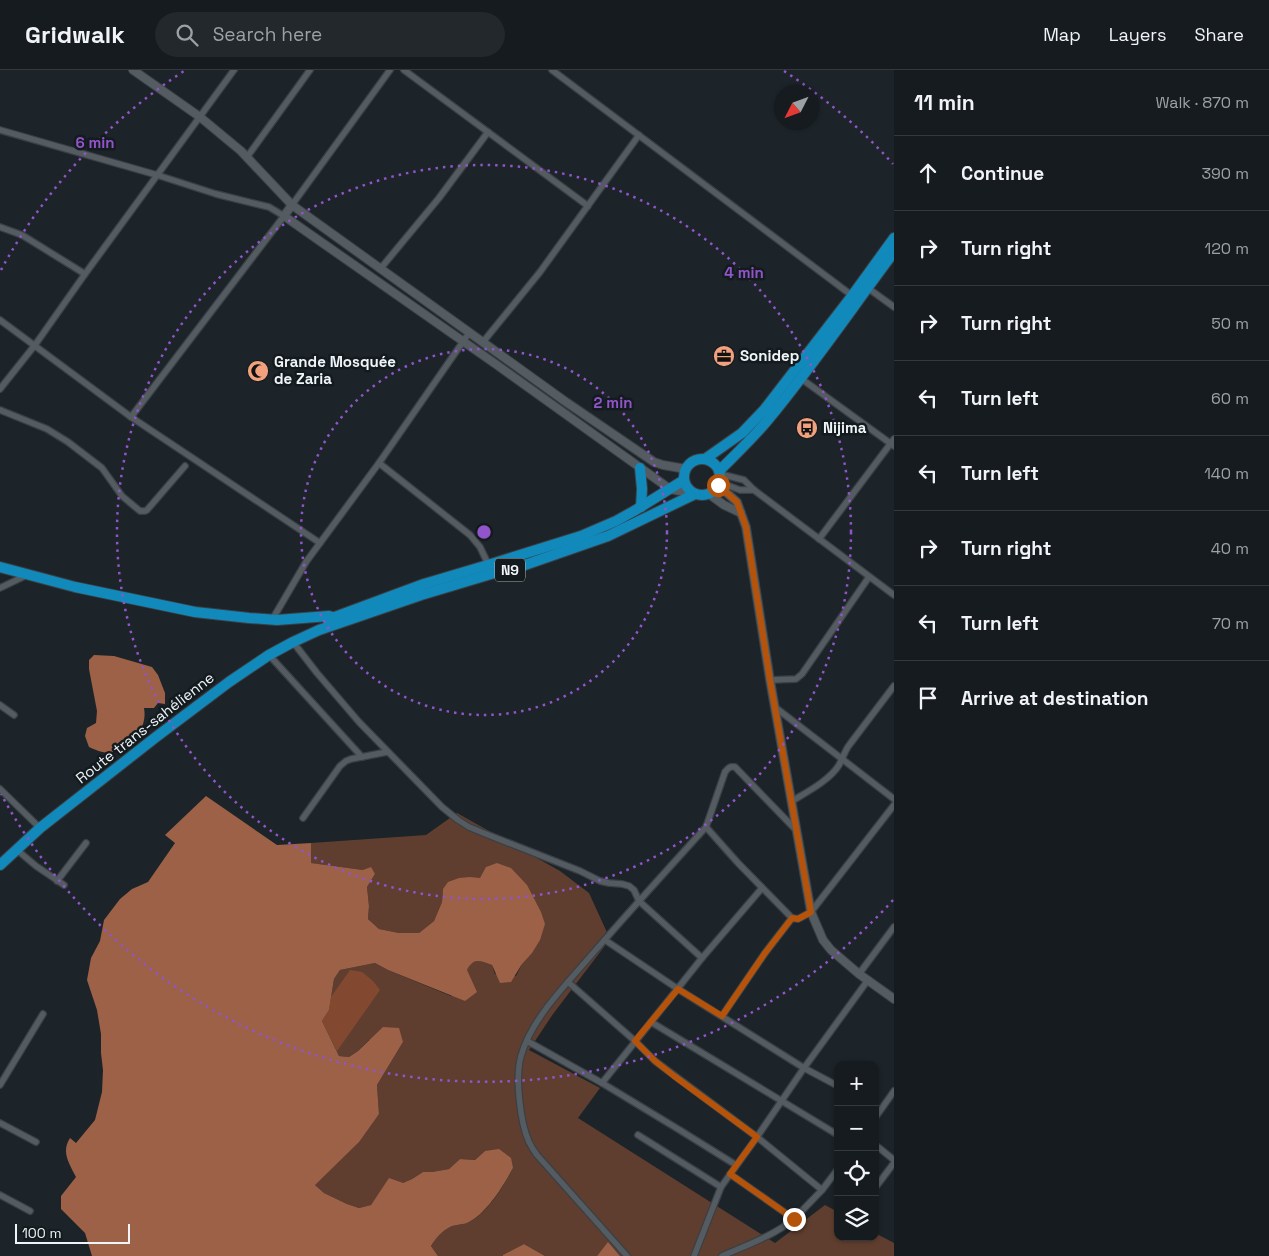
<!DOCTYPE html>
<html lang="en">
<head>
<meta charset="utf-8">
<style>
  body { margin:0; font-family:"Space Grotesk",sans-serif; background:#22282c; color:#f1f3f6 }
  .controls { position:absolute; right:15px; bottom:15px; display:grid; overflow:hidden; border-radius:10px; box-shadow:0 1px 4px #0004 }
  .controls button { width:45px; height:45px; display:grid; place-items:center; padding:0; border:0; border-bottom:1px solid #34393d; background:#151b1f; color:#f1f3f6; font:25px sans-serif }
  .compass { position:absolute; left:774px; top:15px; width:45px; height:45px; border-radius:50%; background:#151b1f; box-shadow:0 1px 4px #0004; rotate:228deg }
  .scale { position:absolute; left:15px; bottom:12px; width:115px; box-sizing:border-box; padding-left:5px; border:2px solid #eff4f8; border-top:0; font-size:14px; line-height:18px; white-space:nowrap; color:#eff4f8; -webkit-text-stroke:4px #131b1f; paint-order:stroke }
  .stop { position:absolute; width:15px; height:15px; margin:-11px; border:4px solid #b45309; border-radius:50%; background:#fff }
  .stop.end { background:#b45309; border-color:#fff; box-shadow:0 1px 5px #0008 }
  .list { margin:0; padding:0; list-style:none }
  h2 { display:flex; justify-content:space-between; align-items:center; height:65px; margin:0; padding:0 20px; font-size:21px }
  h2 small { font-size:16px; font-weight:400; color:#9da1a4 }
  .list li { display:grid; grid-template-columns:32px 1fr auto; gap:15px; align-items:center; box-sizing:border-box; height:75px; padding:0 20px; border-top:1px solid #34393d }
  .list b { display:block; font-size:19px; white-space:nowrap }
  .list em { font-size:16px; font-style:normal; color:#9da1a4 }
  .icon { flex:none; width:28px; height:28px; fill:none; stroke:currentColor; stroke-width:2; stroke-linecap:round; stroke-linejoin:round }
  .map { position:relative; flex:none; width:894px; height:1186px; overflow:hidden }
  header { display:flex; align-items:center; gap:30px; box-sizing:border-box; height:70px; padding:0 25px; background:#151b1f; border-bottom:1px solid #34393d }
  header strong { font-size:24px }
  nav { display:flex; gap:28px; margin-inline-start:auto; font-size:18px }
  .search { width:350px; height:45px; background:#22282c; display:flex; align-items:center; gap:12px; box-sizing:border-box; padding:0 18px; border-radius:28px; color:#9da1a4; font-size:19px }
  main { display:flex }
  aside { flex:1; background:#151b1f }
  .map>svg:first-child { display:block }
  .green { fill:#5f3e2f }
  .forest { fill:#824930 }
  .water { fill:#9c6147 }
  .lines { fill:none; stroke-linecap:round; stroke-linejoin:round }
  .minor-casing { stroke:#3a4045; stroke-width:8 }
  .tertiary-casing { stroke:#3a4045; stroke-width:10 }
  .trunk-casing { stroke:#3a4045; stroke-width:12 }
  .minor { stroke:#545c62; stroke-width:5.5 }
  .tertiary { stroke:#545c62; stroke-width:8 }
  .trunk { stroke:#1189bb; stroke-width:10 }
  .route { stroke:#b45309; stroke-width:6 }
  .ring { fill:none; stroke:#9254ca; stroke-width:2.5; stroke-dasharray:2.5 5 }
  .labels { text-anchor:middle; stroke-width:5; stroke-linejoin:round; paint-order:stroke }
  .shield { fill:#131b1f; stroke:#adb3b7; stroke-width:1 }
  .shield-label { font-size:14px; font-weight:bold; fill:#eff4f8 }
  .poi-label { font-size:15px; font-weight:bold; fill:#eff4f8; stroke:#131b1f; text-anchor:start }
  .street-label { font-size:15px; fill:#eff4f8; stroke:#131b1f }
  .centre { fill:#9254ca; stroke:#131b1f; stroke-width:2.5 }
  .ring-label { font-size:15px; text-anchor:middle; font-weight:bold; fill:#9254ca; stroke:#131b1f; stroke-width:5; stroke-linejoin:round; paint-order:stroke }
</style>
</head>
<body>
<header>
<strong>Gridwalk</strong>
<div class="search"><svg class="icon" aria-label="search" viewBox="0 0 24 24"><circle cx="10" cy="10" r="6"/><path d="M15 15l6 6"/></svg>Search here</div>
<nav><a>Map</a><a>Layers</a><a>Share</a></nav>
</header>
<main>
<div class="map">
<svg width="894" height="1186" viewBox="0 0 894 1186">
  <rect width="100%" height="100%" fill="#1c2429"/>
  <path class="green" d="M457 743 560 801 589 823 610 869 553 944 529 980 600 1018 578 1048 775 1173 825 1135 838 1142V1167H875V1163L894 1173V1186H620L608 1173 597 1186H545L524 1174 503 1186H438L431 1176C436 1168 442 1161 450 1157 456 1154 464 1155 469 1152 488 1143 504 1115 513 1098L485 1081 475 1090 460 1089 449 1099 432 1102H423L412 1109 379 1124 371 1135 359 1138 347 1134 324 1123 314 1114 379 1044 377 1015 403 972 369 970 358 981 349 987 339 986 322 951 329 940 334 909 340 900 375 893 388 900 451 926 471 893 478 890 492 895 495 904 516 906 522 894 480 809 443 819 442 832 434 851 419 863H399L379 859 368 849 369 836 367 817 375 804 363 800 310 793 311 773 426 765Z"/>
  <polygon class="forest" points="350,900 362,902 373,911 380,920 337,981 322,951 329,940 331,927"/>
  <g class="water">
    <path d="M94 585 114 586 152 597 158 605 165 623V634L158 633 154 638H144C148 659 131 677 112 682 104 684 96 680 89 677L85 666 87 658 96 653 97 641 89 599V590Z"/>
    <path d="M206 726 277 775 311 773V793L363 800 371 797 375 804 367 817 369 836 368 849 379 859 399 863H419L434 851 442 832 443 819 448 812 459 808 470 807 480 808 486 797 497 793 511 798 527 815 541 842 545 854 540 870 532 883 522 894 511 912 500 913 492 895C480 891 474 887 467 900L477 922 465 931 388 900 375 893 340 900 334 909 329 940 322 951 339 986 349 987 358 981 383 957 399 958 403 972 377 1015 379 1044 359 1072 315 1115 324 1123 347 1134 359 1138 371 1135 389 1108 403 1113 412 1109 423 1102H432L449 1099 460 1089 475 1090 485 1081 499 1079 511 1088 513 1098C504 1115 487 1143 469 1152 464 1155 456 1154 450 1157 442 1161 436 1168 431 1176L438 1186H92L85 1163 61 1139V1126L76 1107C69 1093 61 1082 70 1068L76 1073 95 1050 102 1022 103 1000 101 983V964L97 940 87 910 91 888 100 871 104 850 120 829 132 819 148 812 175 773 165 765Z"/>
    <polygon points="608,1172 620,1186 597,1186"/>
    <polygon points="524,1174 545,1186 503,1186 503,1185"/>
  </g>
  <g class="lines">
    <g class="minor-casing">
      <g id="minor">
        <polyline points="404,0 588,136"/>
        <polyline points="552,0 854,227"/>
        <polyline points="0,60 157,105 216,124 269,137 284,146 131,347"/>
        <polyline points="247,87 310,0"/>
        <polyline points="292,135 390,0"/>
        <polyline points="0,157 22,165 85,204"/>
        <polyline points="381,198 439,128 488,62"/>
        <polyline points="865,216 894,237"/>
        <polyline points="0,250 131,347 320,473"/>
        <polyline points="483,272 540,202 639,65"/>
        <polyline points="799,307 894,376"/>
        <polyline points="0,319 35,275 85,204 234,0"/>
        <polyline points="0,340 47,359 68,372 102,398 122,426 140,441 145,441 147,440 185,396"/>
        <polyline points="379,393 470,465 480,477 489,496"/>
        <polyline points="720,404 744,410 754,420 894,525"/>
        <polyline points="719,412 740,420 754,420"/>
        <polyline points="819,469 894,369"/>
        <polyline points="0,518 27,505"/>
        <polyline points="272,550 306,492 379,393 469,263"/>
        <polyline points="293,572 317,603 359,652 442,737 458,750 469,757 486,764 580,801 600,811 609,813 622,814 629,816 634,820 639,831 702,888"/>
        <polyline points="269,585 362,687"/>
        <polyline points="770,610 796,609 802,604 869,507"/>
        <polyline points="0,635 14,645"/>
        <polyline points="776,638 894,729"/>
        <polyline points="0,719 40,758"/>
        <path d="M792 731C807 722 830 710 839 695 843 688 845 680 850 674L894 616"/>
        <polyline points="303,748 340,696 346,691 351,689 387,682"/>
        <path d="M706 757 725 702C728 698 730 696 735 697L796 760"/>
        <polyline points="17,780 36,796 64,815"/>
        <polyline points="57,811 86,773"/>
        <polyline points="605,870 678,919 804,998 838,1016"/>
        <polyline points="859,904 894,857"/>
        <polyline points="568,912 635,971 655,991 757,1067 822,1120"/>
        <polyline points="722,946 765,883 792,848"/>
        <polyline points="651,952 702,888 762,818"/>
        <polyline points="527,971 602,1013 678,1059 736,1095"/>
        <polyline points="602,1013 651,952 838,1065"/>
        <polyline points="0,1015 43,944"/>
        <polyline points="875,1048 894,1021"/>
        <polyline points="0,1053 36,1072"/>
        <polyline points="638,1065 721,1117"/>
        <polyline points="878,1077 894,1090"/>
        <polyline points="730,1104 794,1149 822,1120 838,1099"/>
        <polyline points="875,1118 894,1093"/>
        <polyline points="0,1125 30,1141"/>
        <path d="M627 1186 537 1085C534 1081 531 1076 529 1072 520 1052 515 1007 521 986 531 950 563 918 587 890 626 845 666 801 706 757L738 793 792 848 798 849 811 842 894 735"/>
        <polyline points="694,1186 721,1117 757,1067 804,998 868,910"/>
        <path d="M722 1186C747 1175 773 1166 794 1149"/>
      </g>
    </g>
    <g class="tertiary-casing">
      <g id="tertiary">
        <polyline points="133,0 200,47 241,81 292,135 566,332 654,392 663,395 686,399"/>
        <polyline points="292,135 284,146 497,295 663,414 670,419 695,424"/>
        <polyline points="718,415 737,432 746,457 770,610 811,842 823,870 831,880 859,904 894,929"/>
        <polyline points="709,424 724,435 741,443"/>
      </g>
    </g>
    <g class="trunk-casing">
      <g id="trunk">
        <polyline points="705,389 742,363 764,340 852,226 894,168"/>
        <circle cx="702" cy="407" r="18"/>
        <polyline points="640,398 642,419 641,437"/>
        <path d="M719 401C735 385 752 369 767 351 812 297 852 238 894 182"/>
        <polyline points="0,497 75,517 195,542 249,548 277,550 329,546 336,548"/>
        <polyline points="329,551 335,547 424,514 488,495 581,466 616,451 634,441 684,410"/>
        <polyline points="0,795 40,758 156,667 229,612 269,585 293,572 319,560 421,525 491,504 519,497 608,466 695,424"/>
      </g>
    </g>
    <use href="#minor" class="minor"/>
    <use href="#tertiary" class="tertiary"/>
    <use href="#trunk" class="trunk"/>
  </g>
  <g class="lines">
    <polyline class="route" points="718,415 737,432 746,457 770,610 811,842 798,849 792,848 765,883 722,946 678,919 635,971 655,991 674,1006 757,1067 730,1104 794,1149"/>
  </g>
  <g class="ring">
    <circle cx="484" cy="462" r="183"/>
    <circle cx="484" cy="462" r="367"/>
    <path d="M893 830A550 550 0 0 1 1 724M1 200A550 550 0 0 1 184 1M784 1A550 550 0 0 1 893 94"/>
  </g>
  <defs>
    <g id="office-disc" transform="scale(1.125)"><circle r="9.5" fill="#f2a17e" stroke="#131b1f"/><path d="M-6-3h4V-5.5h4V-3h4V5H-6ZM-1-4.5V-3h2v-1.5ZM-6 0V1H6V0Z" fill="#111"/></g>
    <g id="mosque-disc" transform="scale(1.125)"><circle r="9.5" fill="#f2a17e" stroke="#131b1f"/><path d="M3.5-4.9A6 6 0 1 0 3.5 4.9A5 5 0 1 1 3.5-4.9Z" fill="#111"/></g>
    <g id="bus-disc" transform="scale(1.125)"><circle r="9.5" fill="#f2a17e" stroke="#131b1f"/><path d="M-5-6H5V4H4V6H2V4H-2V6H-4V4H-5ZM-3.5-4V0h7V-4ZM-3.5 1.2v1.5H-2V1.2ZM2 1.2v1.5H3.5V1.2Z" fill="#111"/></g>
  </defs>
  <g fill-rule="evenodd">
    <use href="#office-disc" x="724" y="286"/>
    <use href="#mosque-disc" x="258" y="301"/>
    <use href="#bus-disc" x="807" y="358"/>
  </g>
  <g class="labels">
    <rect class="shield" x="495" y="488.5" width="30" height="23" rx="4"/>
    <g class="shield-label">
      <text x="510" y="505">N9</text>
    </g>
    <g class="poi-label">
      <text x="740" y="291">Sonidep</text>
      <text x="274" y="297">Grande Mosquée<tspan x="274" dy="17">de Zaria</tspan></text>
      <text x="823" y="363">Nijima</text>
    </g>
    <g class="street-label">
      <text transform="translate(145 658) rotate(-38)" y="5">Route trans-sahélienne</text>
    </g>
  </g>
  <circle cx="484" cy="462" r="8" class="centre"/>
  <g class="ring-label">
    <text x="95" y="78">6 min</text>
    <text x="744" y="208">4 min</text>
    <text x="613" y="338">2 min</text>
  </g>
</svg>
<div class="controls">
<button>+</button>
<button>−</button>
<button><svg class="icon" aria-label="locate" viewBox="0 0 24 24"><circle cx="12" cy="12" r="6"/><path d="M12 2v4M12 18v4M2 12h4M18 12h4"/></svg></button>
<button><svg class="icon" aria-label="layers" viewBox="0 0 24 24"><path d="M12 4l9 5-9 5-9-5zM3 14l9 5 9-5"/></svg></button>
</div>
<svg class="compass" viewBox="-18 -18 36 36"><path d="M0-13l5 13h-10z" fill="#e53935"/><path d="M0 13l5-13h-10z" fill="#9da1a4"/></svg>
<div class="scale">100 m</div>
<div class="stop" style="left:718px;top:415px"></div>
<div class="stop end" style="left:794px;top:1149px"></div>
</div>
<aside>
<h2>11 min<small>Walk · 870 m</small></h2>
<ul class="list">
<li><svg class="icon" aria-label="ahead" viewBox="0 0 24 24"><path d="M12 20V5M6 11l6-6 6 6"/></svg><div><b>Continue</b></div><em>390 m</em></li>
<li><svg class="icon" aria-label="right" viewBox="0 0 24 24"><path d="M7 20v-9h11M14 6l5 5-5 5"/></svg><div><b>Turn right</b></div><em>120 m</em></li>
<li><svg class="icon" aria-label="right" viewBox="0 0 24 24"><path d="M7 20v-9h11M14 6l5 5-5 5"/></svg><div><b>Turn right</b></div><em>50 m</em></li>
<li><svg class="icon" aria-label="left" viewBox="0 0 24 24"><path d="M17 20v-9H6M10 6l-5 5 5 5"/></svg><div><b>Turn left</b></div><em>60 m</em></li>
<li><svg class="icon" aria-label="left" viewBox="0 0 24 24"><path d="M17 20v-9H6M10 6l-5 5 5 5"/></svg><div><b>Turn left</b></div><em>140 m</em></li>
<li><svg class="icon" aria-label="right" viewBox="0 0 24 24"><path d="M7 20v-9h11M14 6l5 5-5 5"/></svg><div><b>Turn right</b></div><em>40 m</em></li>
<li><svg class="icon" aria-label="left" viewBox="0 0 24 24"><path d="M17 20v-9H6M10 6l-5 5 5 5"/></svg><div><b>Turn left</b></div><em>70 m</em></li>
<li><svg class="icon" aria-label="arrive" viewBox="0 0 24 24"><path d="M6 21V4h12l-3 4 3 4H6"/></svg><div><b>Arrive at destination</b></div></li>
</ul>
</aside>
</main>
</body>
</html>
